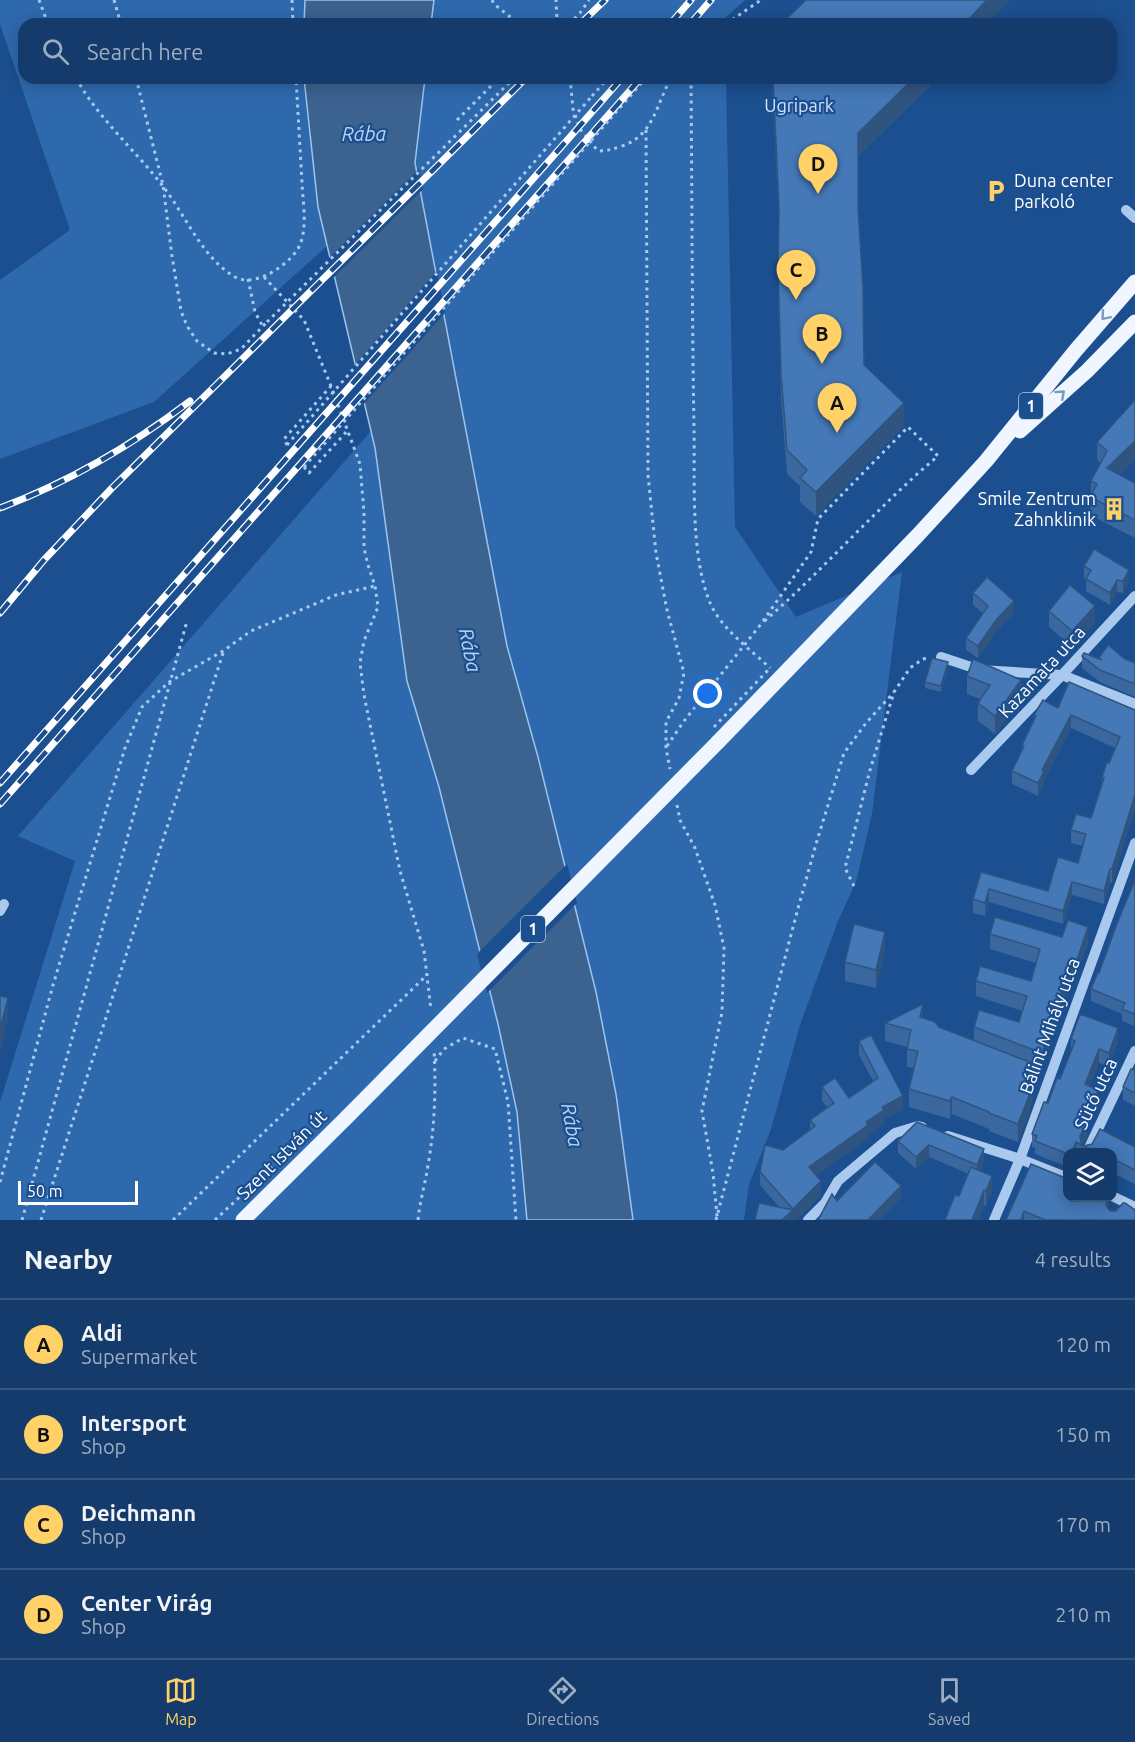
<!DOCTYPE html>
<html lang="en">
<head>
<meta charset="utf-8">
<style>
  body { margin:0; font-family:Ubuntu,sans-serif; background:#1d4271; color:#f1f3f6 }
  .controls { position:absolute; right:18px; bottom:18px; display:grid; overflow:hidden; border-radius:12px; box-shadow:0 3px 15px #0003 }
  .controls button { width:54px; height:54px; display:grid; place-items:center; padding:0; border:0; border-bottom:2px solid #33557e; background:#143b6b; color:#f1f3f6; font:30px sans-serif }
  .scale { position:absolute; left:18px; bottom:15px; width:120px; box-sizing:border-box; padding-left:6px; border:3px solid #fff; border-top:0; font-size:16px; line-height:21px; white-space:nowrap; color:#fff; -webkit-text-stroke:4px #1b4f8f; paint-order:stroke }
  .you { position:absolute; left:708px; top:694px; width:21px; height:21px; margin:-15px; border:4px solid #fff; border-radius:50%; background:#1a73e8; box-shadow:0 0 0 9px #1a73e833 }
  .badge { display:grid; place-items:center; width:39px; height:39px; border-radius:50%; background:#ffd166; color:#111; font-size:20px; font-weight:700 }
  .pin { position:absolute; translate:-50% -50px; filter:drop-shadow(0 2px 3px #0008) }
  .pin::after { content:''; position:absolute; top:32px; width:21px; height:18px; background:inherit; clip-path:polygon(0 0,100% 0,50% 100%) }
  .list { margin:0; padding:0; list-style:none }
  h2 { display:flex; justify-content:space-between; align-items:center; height:78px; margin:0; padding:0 24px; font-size:26px }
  h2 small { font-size:20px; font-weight:400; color:#9dadc1 }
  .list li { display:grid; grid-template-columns:39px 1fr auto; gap:18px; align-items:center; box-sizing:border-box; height:90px; padding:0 24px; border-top:2px solid #33557e }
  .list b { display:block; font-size:22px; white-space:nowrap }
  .list p { margin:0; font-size:20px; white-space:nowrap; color:#9dadc1 }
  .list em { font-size:20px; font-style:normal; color:#9dadc1 }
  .icon { flex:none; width:33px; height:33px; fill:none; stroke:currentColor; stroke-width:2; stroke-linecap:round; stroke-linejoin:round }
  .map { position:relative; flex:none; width:1135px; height:1220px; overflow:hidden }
  .search { position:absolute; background:#143b6b; box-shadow:0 3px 15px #0003; left:18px; right:18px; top:18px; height:66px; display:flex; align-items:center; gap:15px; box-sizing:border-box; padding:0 21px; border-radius:18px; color:#9dadc1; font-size:22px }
  .sheet { height:438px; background:#143b6b }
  nav { display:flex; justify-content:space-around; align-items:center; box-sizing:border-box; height:84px; border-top:2px solid #33557e; background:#143b6b; font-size:16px; color:#9dadc1 }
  nav a { display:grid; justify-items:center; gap:3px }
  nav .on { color:#ffd166 }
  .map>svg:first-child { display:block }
  .green { fill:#2e69ad }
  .water { fill:#3c6290; stroke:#9cc4f0; stroke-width:1.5 }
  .pier { fill:#1b4f8f }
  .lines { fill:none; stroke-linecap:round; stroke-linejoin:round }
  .path { stroke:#a9c9ee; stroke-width:3; stroke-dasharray:3 4.5; stroke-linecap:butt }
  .minor { stroke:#a9c9ee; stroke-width:10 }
  .major { stroke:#f0f6ff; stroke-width:15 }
  .rail-casing { stroke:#fff; stroke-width:7 }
  .rail { stroke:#1b4f8f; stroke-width:4.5; stroke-dasharray:14; stroke-linecap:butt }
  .path-bridge { stroke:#a9c9ee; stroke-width:3; stroke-dasharray:3 4.5; stroke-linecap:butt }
  .major-bridge { stroke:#f0f6ff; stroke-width:15 }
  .wall { fill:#3a679d }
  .shaded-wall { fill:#305480 }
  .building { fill:#4478b7; stroke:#305480; stroke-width:1.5 }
  .oneway { stroke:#7b9ac1 }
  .labels { text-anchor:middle; stroke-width:4.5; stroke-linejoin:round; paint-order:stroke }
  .shield { fill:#1b4f8f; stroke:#bbcadd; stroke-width:1.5 }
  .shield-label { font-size:16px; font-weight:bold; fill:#fff }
  .park-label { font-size:18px; fill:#cfe3fa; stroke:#1b4f8f }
  .poi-label { font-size:18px; fill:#fff; stroke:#1b4f8f; text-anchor:start }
  .street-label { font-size:18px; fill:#fff; stroke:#1b4f8f }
  .water-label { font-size:20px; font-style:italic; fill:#b5d3f5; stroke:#1b4f8f }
</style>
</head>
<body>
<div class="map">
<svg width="1135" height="1220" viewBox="0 0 1135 1220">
  <rect width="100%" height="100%" fill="#1b4f8f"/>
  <g class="green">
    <polygon points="0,0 305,0 304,24 24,24 24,78 304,78 318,207 327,246 154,402 0,459 0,280 70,230 0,24"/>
    <polygon points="434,0 745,0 724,19 724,24 431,24"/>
    <polygon points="425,78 726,78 735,527 796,617 902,572 872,814 856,882 838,921 800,1025 771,1129 749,1184 744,1220 633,1220 616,1094 596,992 538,757 507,646 415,163"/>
    <polygon points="371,431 375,448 407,681 439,787 498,1024 517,1112 527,1220 0,1220 0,1102 75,861 18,836"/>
  </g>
  <g class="water">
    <polygon points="305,0 434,0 431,24 304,24"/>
    <polygon points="304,78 425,78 415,163 507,646 538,757 596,992 616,1094 633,1220 527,1220 517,1112 498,1024 439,787 407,681 375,448 318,207"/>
  </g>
  <g class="pier">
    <polygon points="419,169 423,189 332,279 327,260"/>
    <polygon points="437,271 445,313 362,406 353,367"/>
    <polygon points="567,864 577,903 487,993 477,954"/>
  </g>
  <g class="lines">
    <g class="path">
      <polyline points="39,0 48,24"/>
      <polyline points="114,0 121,24"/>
      <polyline points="292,0 293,24"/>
      <polyline points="492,0 494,4 519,24"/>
      <polyline points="555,24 557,20 556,0"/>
      <polyline points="569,24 580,13 589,0"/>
      <polyline points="726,24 761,0"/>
      <path d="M76 78C98 118 134 149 162 185 185 214 202 258 235 277 255 289 295 262 301 242 307 224 303 202 302 183 300 148 298 113 296 78"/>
      <polyline points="136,78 163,185 172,256 181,311 187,326 197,341 214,353 227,354 241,349 267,322"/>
      <path d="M570 78 573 109 580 129 598 151C607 151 613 149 622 146 654 135 656 105 671 78"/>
      <path d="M691 78C692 195 692 312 694 429 695 481 690 558 711 605 723 630 750 649 770 668"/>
      <polyline points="592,96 608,78"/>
      <polyline points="610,119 646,78"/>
      <polyline points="457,120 499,78"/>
      <polyline points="646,130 648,475 656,553 667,610 684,673 679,698 666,722 666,748 670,769"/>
      <polyline points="264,277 304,320 331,386 360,464 364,513 364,548 368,565 375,586 378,607 364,641 360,663 364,695 400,871 424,951 431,1010"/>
      <polyline points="248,279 255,312 262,325"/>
      <polyline points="287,445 284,439 331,386"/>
      <polyline points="304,467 309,473 348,430"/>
      <path d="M667 746 684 721 761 624 811 552 818 519 908 427 938 456C876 508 823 571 761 624"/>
      <polyline points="677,805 680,820 695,848 715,905 724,948 722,1012 702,1111 713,1173 717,1216 719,1220"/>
      <polyline points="854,886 845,868 870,770 894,692 910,668 923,659 930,658"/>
      <polyline points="435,1061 444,1049 463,1038 495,1049 508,1102 516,1220"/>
      <polyline points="0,1182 53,985 125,748 142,707 169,682 223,651 251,631 336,595 375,586"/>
      <polyline points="22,1220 187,621"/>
      <polyline points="41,1220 223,653"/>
      <polyline points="173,1220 428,974"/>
      <polyline points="215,1220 296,1144"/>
      <path d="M418 1220C420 1200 425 1185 428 1165 435 1126 436 1088 434 1049"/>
      <polyline points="716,1220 797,912 816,844 844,753 866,723 894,692"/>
    </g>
    <g class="minor">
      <polyline points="1126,210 1135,218"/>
      <polyline points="941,657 980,670 1062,675 1135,704"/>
      <polyline points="971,770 1062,675 1135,596"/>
      <polyline points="0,911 4,904"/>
      <polyline points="948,1136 1020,1159 1068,1178"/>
      <polyline points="1087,1152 1135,1051"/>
      <polyline points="1112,1196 1135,1207"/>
      <polyline points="808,1220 825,1203 838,1181 895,1133 918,1126 922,1127"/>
      <polyline points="994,1220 1020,1159 1135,843"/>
    </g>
    <g class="major">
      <polyline points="1020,431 1087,371 1135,322"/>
      <polyline points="718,742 918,535 986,461 1076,350 1135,282"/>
      <polyline points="243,1220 347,1117"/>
    </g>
    <g class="rail-casing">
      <g id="rail">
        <polyline points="580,24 605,0"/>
        <polyline points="670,24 691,0"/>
        <polyline points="690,24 711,0"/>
        <path d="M0 508C69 482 131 446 190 401"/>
        <polyline points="0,613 44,560 111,489 526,78"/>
        <polyline points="0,783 622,78"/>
        <polyline points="0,804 641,78"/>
      </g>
    </g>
    <use href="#rail" class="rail"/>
    <g class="path-bridge">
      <polyline points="267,322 514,78"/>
      <polyline points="287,445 592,96"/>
      <polyline points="304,467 610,119"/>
      <polyline points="714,727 770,668"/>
    </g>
    <polyline class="major-bridge" points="347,1117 718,742"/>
  </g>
  <g class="wall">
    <polygon points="772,78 937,78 927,89 858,156 858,209 864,365 904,426 816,516 800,502 800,486 787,474 781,398 778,294 779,225"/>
    <polygon points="1135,400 1135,459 1119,475 1135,483 1135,538 1090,515 1091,481 1101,463 1097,460 1097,442"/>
    <polygon points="1084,566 1129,582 1123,593 1117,592 1110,605 1086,591 1086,579 1084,578"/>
    <polygon points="973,593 1014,613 996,632 978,658 966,650 966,638 983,613 973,605"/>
    <polygon points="1049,611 1095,623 1072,647 1049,627"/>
    <polygon points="1082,656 1099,659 1099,658 1125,659 1135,663 1135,697 1100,682 1082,668"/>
    <polygon points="973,659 1021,699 995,734 978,721 978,703 980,699 967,694 967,676"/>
    <polygon points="948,668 941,692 925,688 925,682"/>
    <polygon points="1058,708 1135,710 1135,808 1112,883 1110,882 1104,904 1072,895 1063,924 989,902 985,916 973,913 973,899 981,872 1048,891 1078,863 1083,846 1071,843 1071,830 1091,818 1102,785 1102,777 1115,748 1071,728 1044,780 1044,784 1038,796 1012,784 1012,771 1022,751 1022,745 1034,720 1034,715"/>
    <polygon points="1135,880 1135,1023 1134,1026 1122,1021 1122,1014 1091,1001 1091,989 1099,973"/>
    <polygon points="990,934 1062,937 1088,942 1077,975 1072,974 1042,1069 1037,1067 1037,1083 1030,1106 1030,1110 1018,1142 989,1131 989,1129 952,1114 950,1119 909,1107 909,1089 914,1068 907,1067 907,1047 885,1041 885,1023 923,1018 939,1027 974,1041 974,1027 1019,1022 1023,1011 976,996 976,981 1031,981 1036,963 990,949"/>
    <polygon points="885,950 876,988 845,981 845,962"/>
    <polygon points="1071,1039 1118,1041 1109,1066 1099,1063 1089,1086 1098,1103 1087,1130 1087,1135 1083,1144 1084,1146 1135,1147 1135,1184 1113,1173 1113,1152 1068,1152 1068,1167 1035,1154 1035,1148 1032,1147 1032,1134 1060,1079 1071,1051"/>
    <polygon points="859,1041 903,1109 884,1119 884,1124 868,1135 868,1138 816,1175 821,1195 796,1220 755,1220 780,1208 760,1185 760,1172 783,1150 810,1130 810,1120 827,1107 822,1101 822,1087 849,1098 873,1081 859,1055"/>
    <polygon points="1135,1067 1135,1106 1123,1100 1123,1087"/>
    <polygon points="917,1122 984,1161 980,1171 992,1192 986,1206 984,1205 978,1220 945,1220 959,1196 969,1174 929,1157 916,1169 898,1153 898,1141"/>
    <polygon points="1031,1164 1110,1211 1116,1211 1135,1220 1006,1220"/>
  </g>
  <g class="shaded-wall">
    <polygon points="987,0 1010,0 987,24 964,24"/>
    <polygon points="914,78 937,78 927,89 858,156 858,133"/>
    <polygon points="904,403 904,426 816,516 816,492"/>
    <polygon points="1135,441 1135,459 1107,487 1107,468"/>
    <polygon points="1129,570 1129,582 1123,593 1123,581"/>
    <polygon points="1117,580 1117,592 1110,605 1110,593"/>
    <polygon points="1014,601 1014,613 996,632 978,658 978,646 996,620"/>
    <polygon points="1095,606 1095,623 1072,647 1072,631"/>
    <polygon points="948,662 948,668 941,692 941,686"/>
    <polygon points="1021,680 1021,699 995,734 995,716"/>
    <polygon points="1071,715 1071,728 1044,780 1044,784 1038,796 1038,783 1042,770"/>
    <polygon points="1135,795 1135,808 1112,883 1112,869"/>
    <polygon points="1110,869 1110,882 1104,904 1104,891"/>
    <polygon points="1072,882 1072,895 1063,924 1063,911"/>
    <polygon points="989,889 989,902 985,916 985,903"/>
    <polygon points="1088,927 1088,942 1077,975 1077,960"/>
    <polygon points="885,932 885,950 876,988 876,970"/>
    <polygon points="1072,958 1072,974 1042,1069 1042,1053"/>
    <polygon points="8,998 8,1021 0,1053 0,1029"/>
    <polygon points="923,1004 923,1022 920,1017"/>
    <polygon points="1135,1011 1135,1023 1134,1026 1134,1014"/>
    <polygon points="1118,1028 1118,1041 1109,1066 1109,1053"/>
    <polygon points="1099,1049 1099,1063 1085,1098 1085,1084"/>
    <polygon points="1037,1065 1037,1083 1030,1106 1030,1110 1018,1142 1018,1124"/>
    <polygon points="1098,1090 1098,1103 1087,1130 1087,1135 1082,1145 1080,1144 1080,1136 1085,1121"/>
    <polygon points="903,1096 903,1109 884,1119 884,1124 868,1135 868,1138 809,1181 809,1167 882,1107"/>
    <polygon points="952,1097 952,1114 950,1119 950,1101"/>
    <polygon points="1076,1142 1076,1152 1072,1152"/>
    <polygon points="929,1145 929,1157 916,1169 916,1157"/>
    <polygon points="984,1149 984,1161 977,1177 977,1165"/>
    <polygon points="992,1176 992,1192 986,1206 986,1191"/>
    <polygon points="821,1181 821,1195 796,1220 793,1220 793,1209"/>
    <polygon points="901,1186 901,1198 880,1220 868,1220"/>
    <polygon points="984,1190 984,1205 978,1220 972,1220"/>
    <polygon points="1109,1197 1109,1212 1106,1205"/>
    <polygon points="793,1210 793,1220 782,1220"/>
    <polygon points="1024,1211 1024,1220 1021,1220"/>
  </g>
  <g class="building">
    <polygon points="806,0 987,0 964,24 781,24"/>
    <polygon points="773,78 914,78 858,133 858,208 863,287 864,365 904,403 816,492 800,478 807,470 787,450 781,374 778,270 779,208"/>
    <polygon points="1135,400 1135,441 1107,468 1135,483 1135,520 1090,497 1097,484 1091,481 1107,451 1097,442"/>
    <polygon points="1094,549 1129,570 1123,581 1117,580 1110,593 1086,579 1091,570 1084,566"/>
    <polygon points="987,577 1014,601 996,620 978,646 966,638 988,606 973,593"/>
    <polygon points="1070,585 1095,606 1072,631 1049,611"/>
    <polygon points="1108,645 1125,659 1135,663 1135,684 1100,670 1082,656 1084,653 1102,660 1099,658"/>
    <polygon points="932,658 948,662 941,686 925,682"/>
    <polygon points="973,659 1021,680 995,716 978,703 990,685 967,676"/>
    <polygon points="1069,682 1135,710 1135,795 1112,869 1110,869 1104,891 1072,882 1063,911 989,889 985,903 973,899 981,872 1048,891 1058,857 1078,863 1086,834 1071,830 1076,814 1091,818 1104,778 1102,777 1107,762 1109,763 1120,737 1071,715 1042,770 1044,771 1038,783 1012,771 1024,746 1022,745 1036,716 1034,715 1043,700 1058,708"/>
    <polygon points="1135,880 1135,1011 1134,1014 1122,1009 1125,1003 1091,989 1098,972 1099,973 1118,921"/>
    <polygon points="995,917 1062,937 1068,920 1088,927 1077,960 1072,958 1042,1053 974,1027 979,1010 1019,1022 1027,996 976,981 980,966 1031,981 1040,949 990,934"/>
    <polygon points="854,924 885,932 876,970 845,962"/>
    <polygon points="0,996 8,998 0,1029"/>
    <polygon points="923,1004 920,1017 935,1022 939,1027 1037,1065 1028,1092 1030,1093 1018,1124 989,1113 989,1112 952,1097 950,1101 909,1089 918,1051 907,1049 911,1030 885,1023"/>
    <polygon points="1080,1014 1118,1028 1109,1053 1099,1049 1085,1084 1098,1090 1085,1121 1087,1122 1080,1136 1081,1142 1084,1146 1092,1144 1100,1129 1135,1147 1135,1170 1113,1159 1113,1152 1096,1152 1076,1142 1072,1152 1068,1152 1068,1154 1035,1141 1037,1136 1032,1134 1044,1102 1048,1103 1057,1078 1060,1079 1075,1041 1071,1039"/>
    <polygon points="871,1035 903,1096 882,1107 884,1110 866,1122 868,1125 809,1167 821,1181 793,1209 760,1172 765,1145 783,1150 815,1126 810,1120 834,1103 822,1087 835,1078 849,1098 878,1078 859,1041"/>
    <polygon points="1135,1067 1135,1093 1123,1087 1131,1069 1134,1070"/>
    <polygon points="917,1122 984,1149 977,1165 929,1145 916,1157 898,1141"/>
    <polygon points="875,1162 901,1186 868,1220 818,1220 832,1194 837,1201"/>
    <polygon points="1031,1164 1068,1179 1068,1197 1109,1197 1106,1205 1110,1211 1116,1211 1123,1203 1125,1203 1135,1210 1135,1220 1045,1220 1024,1211 1021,1220 1006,1220"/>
    <polygon points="971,1167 992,1176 986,1191 984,1190 972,1220 945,1220 955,1195 959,1196"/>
    <polygon points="759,1203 793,1210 782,1220 755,1220"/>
  </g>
  <defs><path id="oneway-chevron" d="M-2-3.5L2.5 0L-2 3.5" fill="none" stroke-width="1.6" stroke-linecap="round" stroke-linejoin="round" transform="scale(1.5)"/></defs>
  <g class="oneway">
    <use href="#oneway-chevron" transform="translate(1105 316) rotate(131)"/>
    <use href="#oneway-chevron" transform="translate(1061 394) rotate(-42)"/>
  </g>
  <defs>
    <g id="parking-bare" transform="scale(1.8)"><path d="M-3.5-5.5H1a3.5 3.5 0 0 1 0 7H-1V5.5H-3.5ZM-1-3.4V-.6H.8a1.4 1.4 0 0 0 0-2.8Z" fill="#ffd166" stroke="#1b4f8f" stroke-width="2.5" paint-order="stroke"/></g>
    <g id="building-bare" transform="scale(1.8)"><path d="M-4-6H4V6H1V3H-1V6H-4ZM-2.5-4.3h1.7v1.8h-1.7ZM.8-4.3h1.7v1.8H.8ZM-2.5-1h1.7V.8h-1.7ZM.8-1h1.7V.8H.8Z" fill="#ffd166" stroke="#1b4f8f" stroke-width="2.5" paint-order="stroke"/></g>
  </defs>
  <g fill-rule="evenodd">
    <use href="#parking-bare" x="996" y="191"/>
    <use href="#building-bare" x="1114" y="509"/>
  </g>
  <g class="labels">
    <g class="shield">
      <rect x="1019" y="393" width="24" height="26" rx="4.5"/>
      <rect x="521" y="916" width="24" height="26" rx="4.5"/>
    </g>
    <g class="shield-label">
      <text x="1031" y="412">1</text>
      <text x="533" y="935">1</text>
    </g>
    <g class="park-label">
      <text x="799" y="112">Ugripark</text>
    </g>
    <g class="poi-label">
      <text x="1014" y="187">Duna center<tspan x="1014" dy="21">parkoló</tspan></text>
      <text x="1096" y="505" text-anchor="end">Smile Zentrum<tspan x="1096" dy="21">Zahnklinik</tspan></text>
    </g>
    <g class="street-label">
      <text transform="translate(1042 672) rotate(-47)" y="6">Kazamata utca</text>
      <text transform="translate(1050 1026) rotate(-70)" y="6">Bálint Mihály utca</text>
      <text transform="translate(1096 1094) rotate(-65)" y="6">Sütő utca</text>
      <text transform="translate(282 1155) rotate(-45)" y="6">Szent István út</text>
    </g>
    <g class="water-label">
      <text x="364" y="141">Rába</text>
      <text transform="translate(470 650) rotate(78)" y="7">Rába</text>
      <text transform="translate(572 1125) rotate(79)" y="7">Rába</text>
    </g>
  </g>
</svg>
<div class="controls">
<button><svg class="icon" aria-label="layers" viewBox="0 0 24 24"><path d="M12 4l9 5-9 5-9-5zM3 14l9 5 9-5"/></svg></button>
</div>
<div class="scale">50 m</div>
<div class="you"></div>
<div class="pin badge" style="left:837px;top:433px">A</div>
<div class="pin badge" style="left:822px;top:364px">B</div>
<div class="pin badge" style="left:796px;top:300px">C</div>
<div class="pin badge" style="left:818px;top:194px">D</div>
<div class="search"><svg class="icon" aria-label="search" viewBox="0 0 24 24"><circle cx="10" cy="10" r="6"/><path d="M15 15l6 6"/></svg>Search here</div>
</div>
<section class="sheet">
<h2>Nearby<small>4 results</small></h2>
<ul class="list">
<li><span class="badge">A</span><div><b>Aldi</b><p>Supermarket</p></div><em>120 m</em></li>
<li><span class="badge">B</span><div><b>Intersport</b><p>Shop</p></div><em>150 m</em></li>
<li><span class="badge">C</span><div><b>Deichmann</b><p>Shop</p></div><em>170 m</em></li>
<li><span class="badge">D</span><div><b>Center Virág</b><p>Shop</p></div><em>210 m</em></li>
</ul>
</section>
<nav>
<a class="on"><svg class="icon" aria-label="map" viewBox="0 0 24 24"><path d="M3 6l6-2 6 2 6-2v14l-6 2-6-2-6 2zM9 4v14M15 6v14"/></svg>Map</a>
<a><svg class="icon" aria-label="directions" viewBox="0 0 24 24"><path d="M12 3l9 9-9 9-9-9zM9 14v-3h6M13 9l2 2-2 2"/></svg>Directions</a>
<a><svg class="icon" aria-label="saved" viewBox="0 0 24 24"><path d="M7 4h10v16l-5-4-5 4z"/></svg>Saved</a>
</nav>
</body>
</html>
